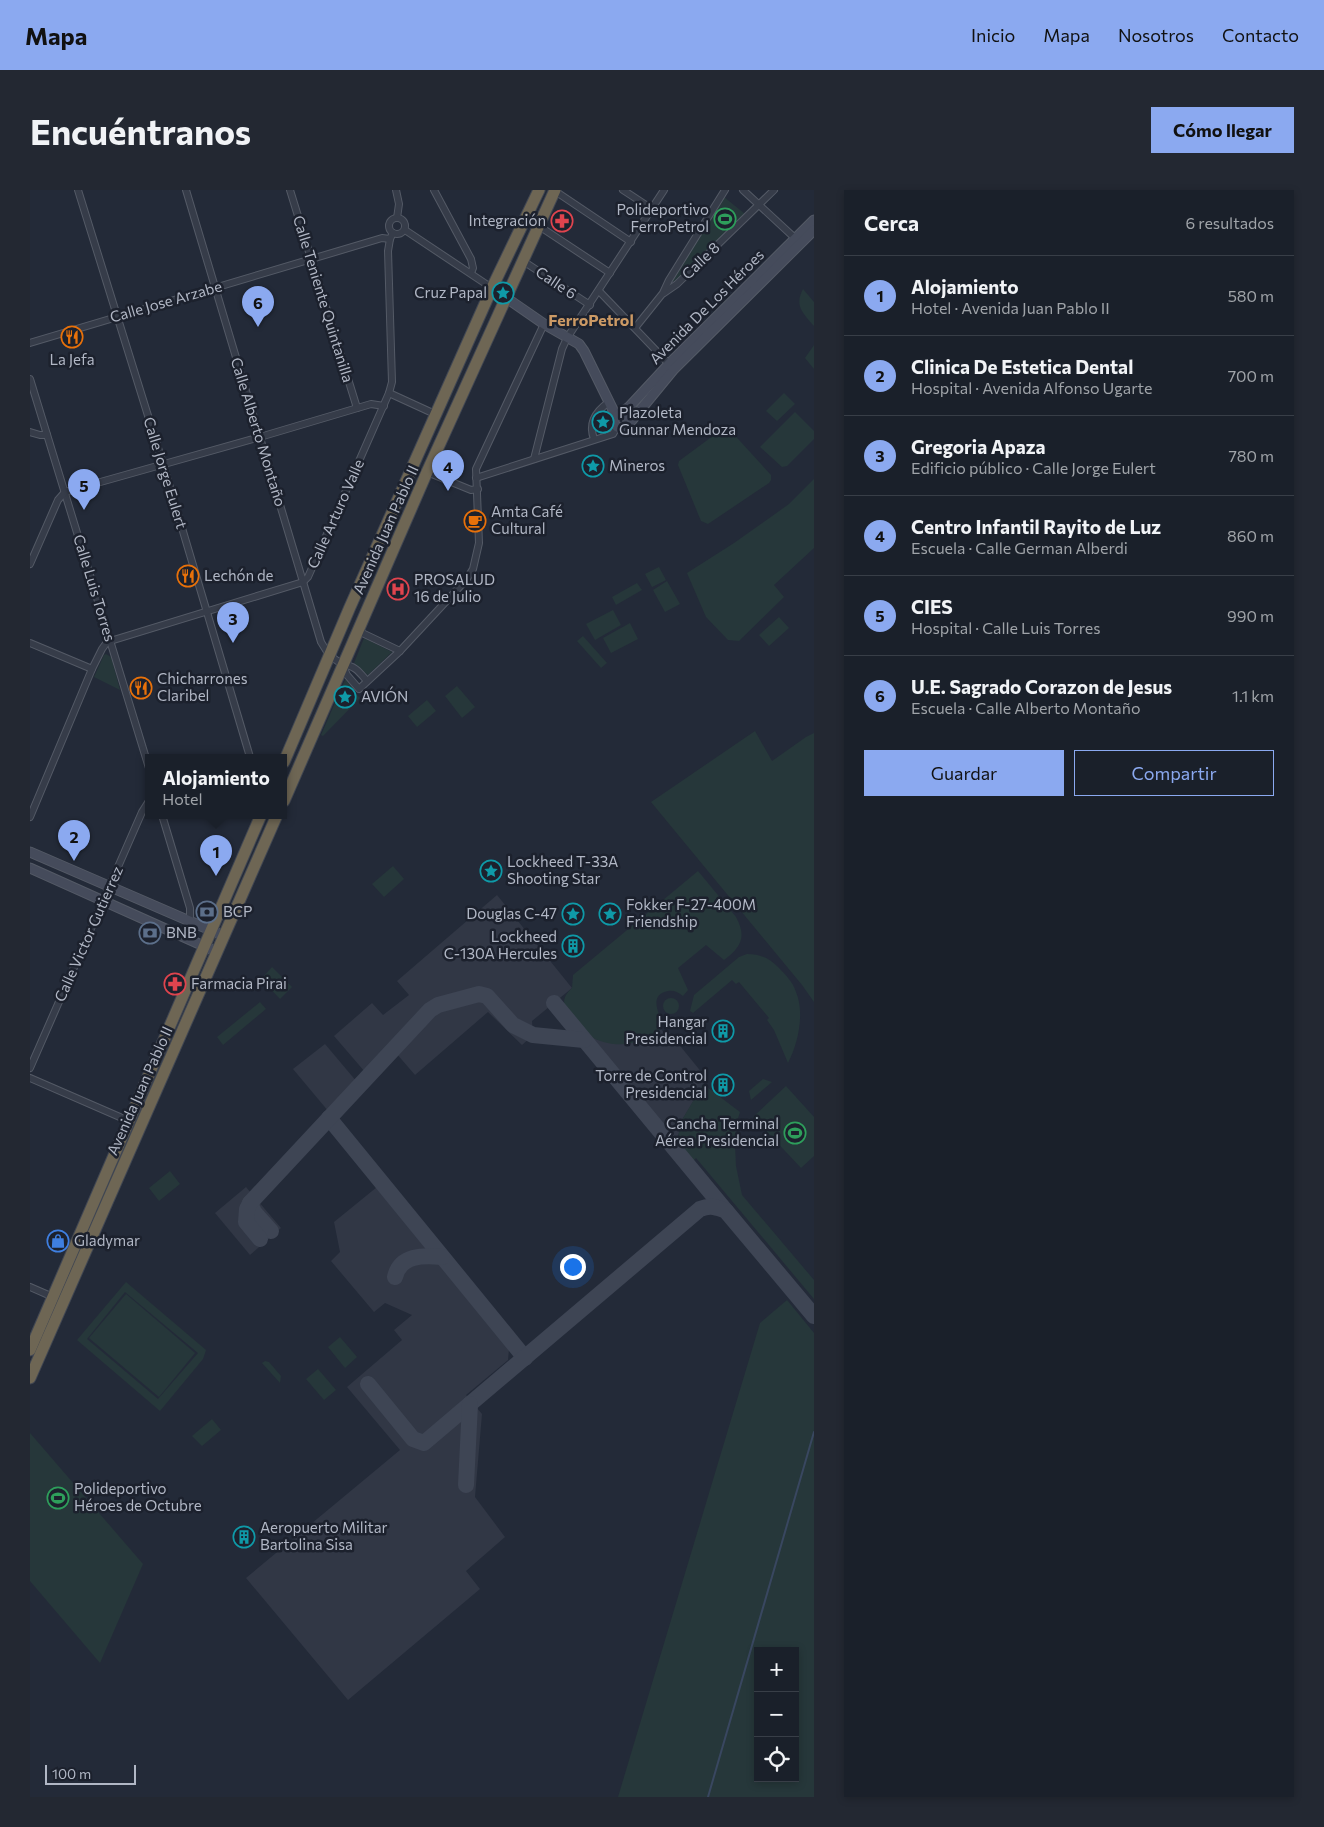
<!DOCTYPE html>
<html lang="es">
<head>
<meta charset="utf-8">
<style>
  body { margin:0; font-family:Commissioner,sans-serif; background:#232832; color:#f1f3f6 }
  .controls { position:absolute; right:15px; bottom:15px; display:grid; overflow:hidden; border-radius:0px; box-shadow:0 2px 8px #0003 }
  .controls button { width:45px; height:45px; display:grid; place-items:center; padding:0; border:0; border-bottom:1px solid #383e47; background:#1a202a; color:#f1f3f6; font:25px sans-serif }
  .scale { position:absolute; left:15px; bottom:12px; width:91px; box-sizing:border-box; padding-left:5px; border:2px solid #b1b7c5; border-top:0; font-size:14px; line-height:18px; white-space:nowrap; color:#b1b7c5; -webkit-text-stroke:4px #1c212d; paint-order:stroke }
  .you { position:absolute; left:542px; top:1076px; width:18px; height:18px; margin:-12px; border:4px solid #fff; border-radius:50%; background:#1a73e8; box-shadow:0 0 0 8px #1a73e833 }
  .badge { display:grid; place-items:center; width:32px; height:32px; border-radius:50%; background:#8ba9f0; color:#111; font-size:16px; font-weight:700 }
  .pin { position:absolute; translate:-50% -41px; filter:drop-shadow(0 1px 2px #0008) }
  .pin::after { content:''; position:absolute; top:26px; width:18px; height:15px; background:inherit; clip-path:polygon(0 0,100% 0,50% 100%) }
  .popup { position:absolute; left:115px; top:564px; width:142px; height:65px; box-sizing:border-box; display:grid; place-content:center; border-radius:0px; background:#1a202a; filter:drop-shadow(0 1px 4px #0005); font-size:16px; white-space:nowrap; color:#9fa3a8 }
  .popup b { font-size:19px; color:#f1f3f6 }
  .popup::after { content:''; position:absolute; left:50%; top:100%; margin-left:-10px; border:10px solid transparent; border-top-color:#1a202a }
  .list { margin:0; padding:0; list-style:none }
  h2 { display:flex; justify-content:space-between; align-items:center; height:65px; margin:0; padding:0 20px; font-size:21px }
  h2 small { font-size:16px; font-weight:400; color:#9fa3a8 }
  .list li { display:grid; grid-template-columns:32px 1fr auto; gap:15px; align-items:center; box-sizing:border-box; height:80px; padding:0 20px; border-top:1px solid #383e47 }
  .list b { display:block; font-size:19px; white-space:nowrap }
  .list p { margin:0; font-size:16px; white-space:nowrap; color:#9fa3a8 }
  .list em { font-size:16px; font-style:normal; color:#9fa3a8 }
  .actions { display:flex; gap:10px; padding:15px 20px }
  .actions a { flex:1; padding:11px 0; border:1px solid #8ba9f0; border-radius:0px; text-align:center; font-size:18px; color:#8ba9f0 }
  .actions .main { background:#8ba9f0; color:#111 }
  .icon { flex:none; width:28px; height:28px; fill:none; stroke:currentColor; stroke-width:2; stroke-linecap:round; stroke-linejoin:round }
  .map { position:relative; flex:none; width:784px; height:1607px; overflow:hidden; border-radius:0px }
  header { display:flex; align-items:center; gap:30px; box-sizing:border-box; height:70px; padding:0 25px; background:#8ba9f0; color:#111 }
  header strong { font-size:24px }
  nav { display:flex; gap:28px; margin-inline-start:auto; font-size:18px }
  .intro { display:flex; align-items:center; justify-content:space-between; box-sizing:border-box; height:120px; padding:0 30px }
  h1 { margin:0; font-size:35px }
  .button { padding:12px 22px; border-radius:0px; background:#8ba9f0; color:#111; font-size:18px; font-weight:700 }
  main { display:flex; gap:30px; padding:0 30px }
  aside { flex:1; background:#1a202a; border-radius:0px; box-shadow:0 2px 8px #0003 }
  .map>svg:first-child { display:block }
  .airport { fill:#313745 }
  .green { fill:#26373a; fill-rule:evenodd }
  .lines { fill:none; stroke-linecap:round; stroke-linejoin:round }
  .stream { stroke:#394760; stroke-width:2 }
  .taxiway { stroke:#3e4554; stroke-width:16 }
  .street-casing { stroke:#545a66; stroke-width:8 }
  .secondary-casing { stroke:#545a66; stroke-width:11 }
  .highway-casing { stroke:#414753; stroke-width:13 }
  .street { stroke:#363c49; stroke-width:6 }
  .secondary { stroke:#454b5b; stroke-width:9 }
  .highway { stroke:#6e6654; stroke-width:11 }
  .labels { text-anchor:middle; stroke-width:5; stroke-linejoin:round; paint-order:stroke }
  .poi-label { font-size:15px; fill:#b1b7c5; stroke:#1c212d; text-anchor:start }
  .street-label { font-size:15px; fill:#b1b7c5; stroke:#1c212d }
  .neighbourhood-label { font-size:16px; font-weight:bold; fill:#cc9a65; stroke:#1c212d }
</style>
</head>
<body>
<header>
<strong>Mapa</strong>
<nav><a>Inicio</a><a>Mapa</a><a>Nosotros</a><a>Contacto</a></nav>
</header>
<div class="intro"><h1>Encuéntranos</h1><a class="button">Cómo llegar</a></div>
<main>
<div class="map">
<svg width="784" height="1607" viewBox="0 0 784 1607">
  <rect width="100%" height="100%" fill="#232a38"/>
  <g class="airport">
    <polygon points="467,705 542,798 502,831 503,845 492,855 458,822 385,885 366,863 398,828 392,821 335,882 304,846 342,813 353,825 379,805 367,791"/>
    <polygon points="631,839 634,843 638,841 677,889 652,930 647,951 557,844 568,850 625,844"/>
    <polygon points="295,854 327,892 299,922 263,879"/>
    <polygon points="216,997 251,1038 220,1065 185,1023"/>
    <polygon points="347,997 479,1159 478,1170 436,1205 452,1224 445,1307 475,1347 436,1381 450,1399 318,1510 216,1388 370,1260 317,1197 372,1150 364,1140 382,1125 355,1113 344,1122 301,1071 310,1062 304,1032"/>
  </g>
  <g class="green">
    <polygon points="694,7 715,24 644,92 642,90"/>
    <path d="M773 99 784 112V136C773 123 764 116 773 99Z"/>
    <polygon points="784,155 784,179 775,168"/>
    <polygon points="754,203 765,214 747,231 736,221"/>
    <polygon points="765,222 784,241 784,249 757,276 752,277 730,257"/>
    <polygon points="695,237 697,237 699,239 741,285 741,290 739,293 678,334 671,331 648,275 649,271"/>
    <polygon points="784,289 784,358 744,395 754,407 709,451 698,450 676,427 657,383 704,353 759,314"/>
    <polygon points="629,377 636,390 622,397 615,384"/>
    <polygon points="637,391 650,414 635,422 623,400"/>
    <polygon points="607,393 612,400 586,415 582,407"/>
    <polygon points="583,420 591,435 565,450 556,434"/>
    <polygon points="749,427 759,438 739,456 729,445"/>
    <polygon points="600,433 608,449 581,463 573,448"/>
    <polygon points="553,446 577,473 571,478 547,451"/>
    <polygon points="334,448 362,462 338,485 324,473"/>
    <polygon points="76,464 81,467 90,500 64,487 74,465"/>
    <polygon points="317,489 325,497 324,502 330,508 293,546 291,545 315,490"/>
    <polygon points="427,496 445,517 432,528 415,506"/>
    <polygon points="397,510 406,521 387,537 378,526"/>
    <polygon points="725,541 742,571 776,547 784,543 784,812 772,795 621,612"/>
    <polygon points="363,676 374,689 354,707 342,694"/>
    <path d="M668 681 706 727C717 747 711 757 694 770L676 755 648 778 658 800 653 806C648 802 644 800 638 801 622 804 626 817 630 827 631 830 631 835 631 839 610 856 582 860 558 845 553 841 549 835 545 830 535 819 528 811 542 798L543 785Z"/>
    <path d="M717 764C730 764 739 768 748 777 755 784 763 792 766 802 775 823 768 854 758 873L744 840 737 830 739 828 709 792 706 794 702 790 663 823 660 821 664 805 709 767Z"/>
    <polygon points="242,777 262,797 250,809 231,789"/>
    <circle cx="641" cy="816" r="8"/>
    <polygon points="230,812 236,819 193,855 187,847"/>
    <polygon points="733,889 742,892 721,910 719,901"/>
    <polygon points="673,894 710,922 706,935 705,954 706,976 712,1005 784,1090 784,1109 666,968 663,971 647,951 652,930"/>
    <polygon points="756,896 784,927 784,966 771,978 723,927"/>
    <polygon points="140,981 150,994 129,1011 119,998"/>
    <path d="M96 1092 176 1160 173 1169 130 1221 47 1150ZM95 1102 168 1163 128 1209 57 1149Z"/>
    <polygon points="96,1104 165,1163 129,1207 59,1148"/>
    <path d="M757 1110 784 1143V1607H588L730 1133ZM728 1461H765V1588H728Z"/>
    <polygon points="310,1147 327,1167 315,1178 298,1157"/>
    <polygon points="235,1171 239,1172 251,1186 250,1193 232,1173"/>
    <polygon points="288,1179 306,1200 294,1210 276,1189"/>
    <polygon points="182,1229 191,1240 172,1256 162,1246"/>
    <polygon points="0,1243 113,1374 70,1473 0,1391"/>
  </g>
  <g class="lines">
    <polyline class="stream" points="678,1607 784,1242"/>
    <g class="taxiway">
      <polyline points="524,813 696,1021"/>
      <polyline points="299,928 495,1168"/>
      <polyline points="220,1013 224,1022 241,1041"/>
      <polyline points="230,1049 216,1032 217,1019 220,1013 400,820 408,815 449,804 457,806 483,835 503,845 554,850"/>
      <path d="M365 1087C370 1065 393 1065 412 1067"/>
      <path d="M338 1194 383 1249 394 1253 670 1019C680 1015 687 1017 696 1021L784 1126"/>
      <polyline points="436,1295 440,1214"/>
    </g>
    <g class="street-casing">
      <g id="street">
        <polyline points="48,0 133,274 220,567"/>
        <polyline points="156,0 291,452 299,465 313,475"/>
        <polyline points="260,0 327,218"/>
        <polyline points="366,0 369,14 367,28"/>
        <polyline points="404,0 441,69 443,78 441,83"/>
        <polyline points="593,0 622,19"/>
        <polyline points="713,0 767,50"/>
        <polyline points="525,1 601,52"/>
        <circle cx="367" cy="36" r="8"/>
        <polyline points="509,36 580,83"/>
        <polyline points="375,40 462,98"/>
        <polyline points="493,71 560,115"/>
        <polyline points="569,101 639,174"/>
        <polyline points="634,103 647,94 744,0"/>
        <polyline points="605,138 633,103 639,90 695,0"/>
        <polyline points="0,153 352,48 360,49"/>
        <polyline points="0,189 119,578"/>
        <polyline points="359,203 407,225"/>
        <polyline points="0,242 10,245 17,245"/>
        <path d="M564 249C558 233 566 221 579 212"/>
        <polyline points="504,269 532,159 537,148 634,0"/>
        <polyline points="397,282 441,300 448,299"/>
        <polyline points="446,288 583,244 587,237"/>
        <polyline points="0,374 28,310 35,302 230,247 341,214 354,216"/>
        <polyline points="328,441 370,461"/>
        <polyline points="0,453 62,479"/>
        <path d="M313 475C325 475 330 483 337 491"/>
        <polyline points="313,476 317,485 329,499 370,461 436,390 443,379 449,353 446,279 514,134"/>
        <polyline points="132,625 160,718 160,731"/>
        <polyline points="0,627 62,479 72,459 77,452 273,392 278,387 359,203 362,192 358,61 360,49 363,43"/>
        <polyline points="0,878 112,622 119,611"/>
        <polyline points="0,888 99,931"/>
        <polyline points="0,1097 23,1107"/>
      </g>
    </g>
    <g class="secondary-casing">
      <g id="secondary">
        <polyline points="462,98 514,134 549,154 554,161 586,226"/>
        <polyline points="590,223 599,217 639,174 784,30"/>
        <circle cx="591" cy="231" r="7"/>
        <polyline points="598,235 644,179 784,40"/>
        <polyline points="0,662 194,746"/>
        <polyline points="0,678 187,762"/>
      </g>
    </g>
    <g class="highway-casing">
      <g id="highway">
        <polyline points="254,572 320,417 462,98 509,0"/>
        <polyline points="254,611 397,282 525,0"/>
        <polyline points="0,1160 231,625"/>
        <polyline points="0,1188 247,625"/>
      </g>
    </g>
    <use href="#street" class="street"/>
    <use href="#secondary" class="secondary"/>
    <use href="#highway" class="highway"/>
  </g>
  <defs>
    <g id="stadium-ring" transform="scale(1.125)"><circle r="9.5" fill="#1c212d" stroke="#2e9e5b" stroke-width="1.5"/><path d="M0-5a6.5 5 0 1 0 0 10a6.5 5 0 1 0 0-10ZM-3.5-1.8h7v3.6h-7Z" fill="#2e9e5b"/></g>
    <g id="pharmacy-ring" transform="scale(1.125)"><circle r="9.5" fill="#1c212d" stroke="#e0444e" stroke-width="1.5"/><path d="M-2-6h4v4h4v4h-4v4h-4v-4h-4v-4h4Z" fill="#e0444e"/></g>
    <g id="sight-ring" transform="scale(1.125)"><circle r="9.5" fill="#1c212d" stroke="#0f9aa8" stroke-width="1.5"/><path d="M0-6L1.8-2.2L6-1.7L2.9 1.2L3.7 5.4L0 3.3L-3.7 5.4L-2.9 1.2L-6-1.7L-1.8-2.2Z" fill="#0f9aa8"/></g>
    <g id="restaurant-ring" transform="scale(1.125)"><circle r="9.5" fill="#1c212d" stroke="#e8710a" stroke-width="1.5"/><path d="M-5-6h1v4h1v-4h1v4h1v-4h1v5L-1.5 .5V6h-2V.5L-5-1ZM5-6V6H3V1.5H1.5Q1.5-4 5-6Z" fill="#e8710a"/></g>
    <g id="cafe-ring" transform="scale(1.125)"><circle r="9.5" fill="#1c212d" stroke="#e8710a" stroke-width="1.5"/><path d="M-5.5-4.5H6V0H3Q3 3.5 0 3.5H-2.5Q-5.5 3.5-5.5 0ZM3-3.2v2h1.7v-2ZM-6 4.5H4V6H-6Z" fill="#e8710a"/></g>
    <g id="hospital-ring" transform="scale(1.125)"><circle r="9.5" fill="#1c212d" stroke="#e0444e" stroke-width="1.5"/><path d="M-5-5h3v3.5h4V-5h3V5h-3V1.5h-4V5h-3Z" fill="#e0444e"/></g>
    <g id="bank-ring" transform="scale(1.125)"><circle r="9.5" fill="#1c212d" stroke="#5c6f8a" stroke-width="1.5"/><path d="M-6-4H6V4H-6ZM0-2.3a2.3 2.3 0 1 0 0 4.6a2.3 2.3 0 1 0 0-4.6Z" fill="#5c6f8a"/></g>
    <g id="building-ring" transform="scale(1.125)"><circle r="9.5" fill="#1c212d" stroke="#0f9aa8" stroke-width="1.5"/><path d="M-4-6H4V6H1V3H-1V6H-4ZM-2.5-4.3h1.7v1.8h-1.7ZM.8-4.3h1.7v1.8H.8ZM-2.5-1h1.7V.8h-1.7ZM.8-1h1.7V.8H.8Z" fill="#0f9aa8"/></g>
    <g id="shop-ring" transform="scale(1.125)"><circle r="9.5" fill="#1c212d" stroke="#3f7fe0" stroke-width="1.5"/><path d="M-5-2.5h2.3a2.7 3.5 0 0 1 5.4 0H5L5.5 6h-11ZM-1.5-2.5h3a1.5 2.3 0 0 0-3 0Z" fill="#3f7fe0"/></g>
  </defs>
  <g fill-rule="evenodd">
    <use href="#stadium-ring" x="695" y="29"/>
    <use href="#pharmacy-ring" x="532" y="31"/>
    <use href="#sight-ring" x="473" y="103"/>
    <use href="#restaurant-ring" x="42" y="147"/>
    <use href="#sight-ring" x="573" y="232"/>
    <use href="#sight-ring" x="563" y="276"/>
    <use href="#cafe-ring" x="445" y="331"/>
    <use href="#restaurant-ring" x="158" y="386"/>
    <use href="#hospital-ring" x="368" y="399"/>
    <use href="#restaurant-ring" x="111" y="498"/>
    <use href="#sight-ring" x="315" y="507"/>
    <use href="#sight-ring" x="461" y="681"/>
    <use href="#bank-ring" x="177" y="722"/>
    <use href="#sight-ring" x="543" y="724"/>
    <use href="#sight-ring" x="580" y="724"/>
    <use href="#bank-ring" x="120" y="743"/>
    <use href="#building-ring" x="543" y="756"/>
    <use href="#pharmacy-ring" x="145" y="794"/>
    <use href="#building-ring" x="693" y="841"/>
    <use href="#building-ring" x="693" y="895"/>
    <use href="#stadium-ring" x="765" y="943"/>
    <use href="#shop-ring" x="28" y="1051"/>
    <use href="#stadium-ring" x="28" y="1308"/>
    <use href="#building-ring" x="214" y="1347"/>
  </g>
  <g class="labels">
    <g class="poi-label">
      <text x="679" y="25" text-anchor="end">Polideportivo<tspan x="679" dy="17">FerroPetrol</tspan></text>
      <text x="516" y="36" text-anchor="end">Integración</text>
      <text x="457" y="108" text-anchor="end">Cruz Papal</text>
      <text x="42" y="175" text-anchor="middle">La Jefa</text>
      <text x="589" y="228">Plazoleta<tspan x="589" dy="17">Gunnar Mendoza</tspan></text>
      <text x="579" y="281">Mineros</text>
      <text x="461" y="327">Amta Café<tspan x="461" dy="17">Cultural</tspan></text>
      <text x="174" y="391">Lechón de</text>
      <text x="384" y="395">PROSALUD<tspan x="384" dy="17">16 de Julio</tspan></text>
      <text x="127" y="494">Chicharrones<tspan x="127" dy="17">Claribel</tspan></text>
      <text x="331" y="512">AVIÓN</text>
      <text x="477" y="677">Lockheed T-33A<tspan x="477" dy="17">Shooting Star</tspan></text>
      <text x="596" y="720">Fokker F-27-400M<tspan x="596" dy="17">Friendship</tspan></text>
      <text x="193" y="727">BCP</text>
      <text x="527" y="729" text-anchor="end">Douglas C-47</text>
      <text x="136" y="748">BNB</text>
      <text x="527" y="752" text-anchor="end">Lockheed<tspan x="527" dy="17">C-130A Hercules</tspan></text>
      <text x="161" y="799">Farmacia Pirai</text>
      <text x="677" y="837" text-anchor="end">Hangar<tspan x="677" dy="17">Presidencial</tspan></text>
      <text x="677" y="891" text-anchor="end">Torre de Control<tspan x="677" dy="17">Presidencial</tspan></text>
      <text x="749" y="939" text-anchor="end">Cancha Terminal<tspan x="749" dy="17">Aérea Presidencial</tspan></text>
      <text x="44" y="1056">Gladymar</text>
      <text x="44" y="1304">Polideportivo<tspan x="44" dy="17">Héroes de Octubre</tspan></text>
      <text x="230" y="1343">Aeropuerto Militar<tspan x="230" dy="17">Bartolina Sisa</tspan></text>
    </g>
    <g class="street-label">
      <text transform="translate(671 71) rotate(-44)" y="5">Calle 8</text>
      <text transform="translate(526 93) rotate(34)" y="5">Calle 6</text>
      <text transform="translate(293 109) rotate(73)" y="5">Calle Teniente Quintanilla</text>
      <text transform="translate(136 112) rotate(-16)" y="5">Calle Jose Arzabe</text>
      <text transform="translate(677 117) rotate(-45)" y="5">Avenida De Los Héroes</text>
      <text transform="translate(228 242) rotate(73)" y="5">Calle Alberto Montaño</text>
      <text transform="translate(135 283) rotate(73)" y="5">Calle Jorge Eulert</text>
      <text transform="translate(306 324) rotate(-66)" y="5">Calle Arturo Valle</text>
      <text transform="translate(356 340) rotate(-66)" y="5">Avenida Juan Pablo II</text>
      <text transform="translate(64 398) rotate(73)" y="5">Calle Luis Torres</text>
      <text transform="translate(59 744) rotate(-66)" y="5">Calle Victor Gutierrez</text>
      <text transform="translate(110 901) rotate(-66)" y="5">Avenida Juan Pablo II</text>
    </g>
    <g class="neighbourhood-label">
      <text x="561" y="136">FerroPetrol</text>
    </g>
  </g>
</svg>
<div class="controls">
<button>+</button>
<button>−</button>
<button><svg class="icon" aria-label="locate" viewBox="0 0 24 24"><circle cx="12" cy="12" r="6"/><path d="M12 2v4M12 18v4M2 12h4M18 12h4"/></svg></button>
</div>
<div class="scale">100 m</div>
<div class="you"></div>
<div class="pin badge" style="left:186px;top:686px">1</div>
<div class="popup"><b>Alojamiento</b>Hotel</div>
<div class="pin badge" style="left:44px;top:671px">2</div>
<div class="pin badge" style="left:203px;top:453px">3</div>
<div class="pin badge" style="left:418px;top:301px">4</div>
<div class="pin badge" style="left:54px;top:320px">5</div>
<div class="pin badge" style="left:228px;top:137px">6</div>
</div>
<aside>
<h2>Cerca<small>6 resultados</small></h2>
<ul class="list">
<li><span class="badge">1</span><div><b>Alojamiento</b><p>Hotel · Avenida Juan Pablo II</p></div><em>580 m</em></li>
<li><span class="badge">2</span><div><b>Clinica De Estetica Dental</b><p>Hospital · Avenida Alfonso Ugarte</p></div><em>700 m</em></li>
<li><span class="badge">3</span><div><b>Gregoria Apaza</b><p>Edificio público · Calle Jorge Eulert</p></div><em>780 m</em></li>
<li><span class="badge">4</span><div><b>Centro Infantil Rayito de Luz</b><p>Escuela · Calle German Alberdi</p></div><em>860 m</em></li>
<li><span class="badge">5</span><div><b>CIES</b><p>Hospital · Calle Luis Torres</p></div><em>990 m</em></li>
<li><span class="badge">6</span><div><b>U.E. Sagrado Corazon de Jesus</b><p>Escuela · Calle Alberto Montaño</p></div><em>1.1 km</em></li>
</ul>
<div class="actions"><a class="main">Guardar</a><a>Compartir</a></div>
</aside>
</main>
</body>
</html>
